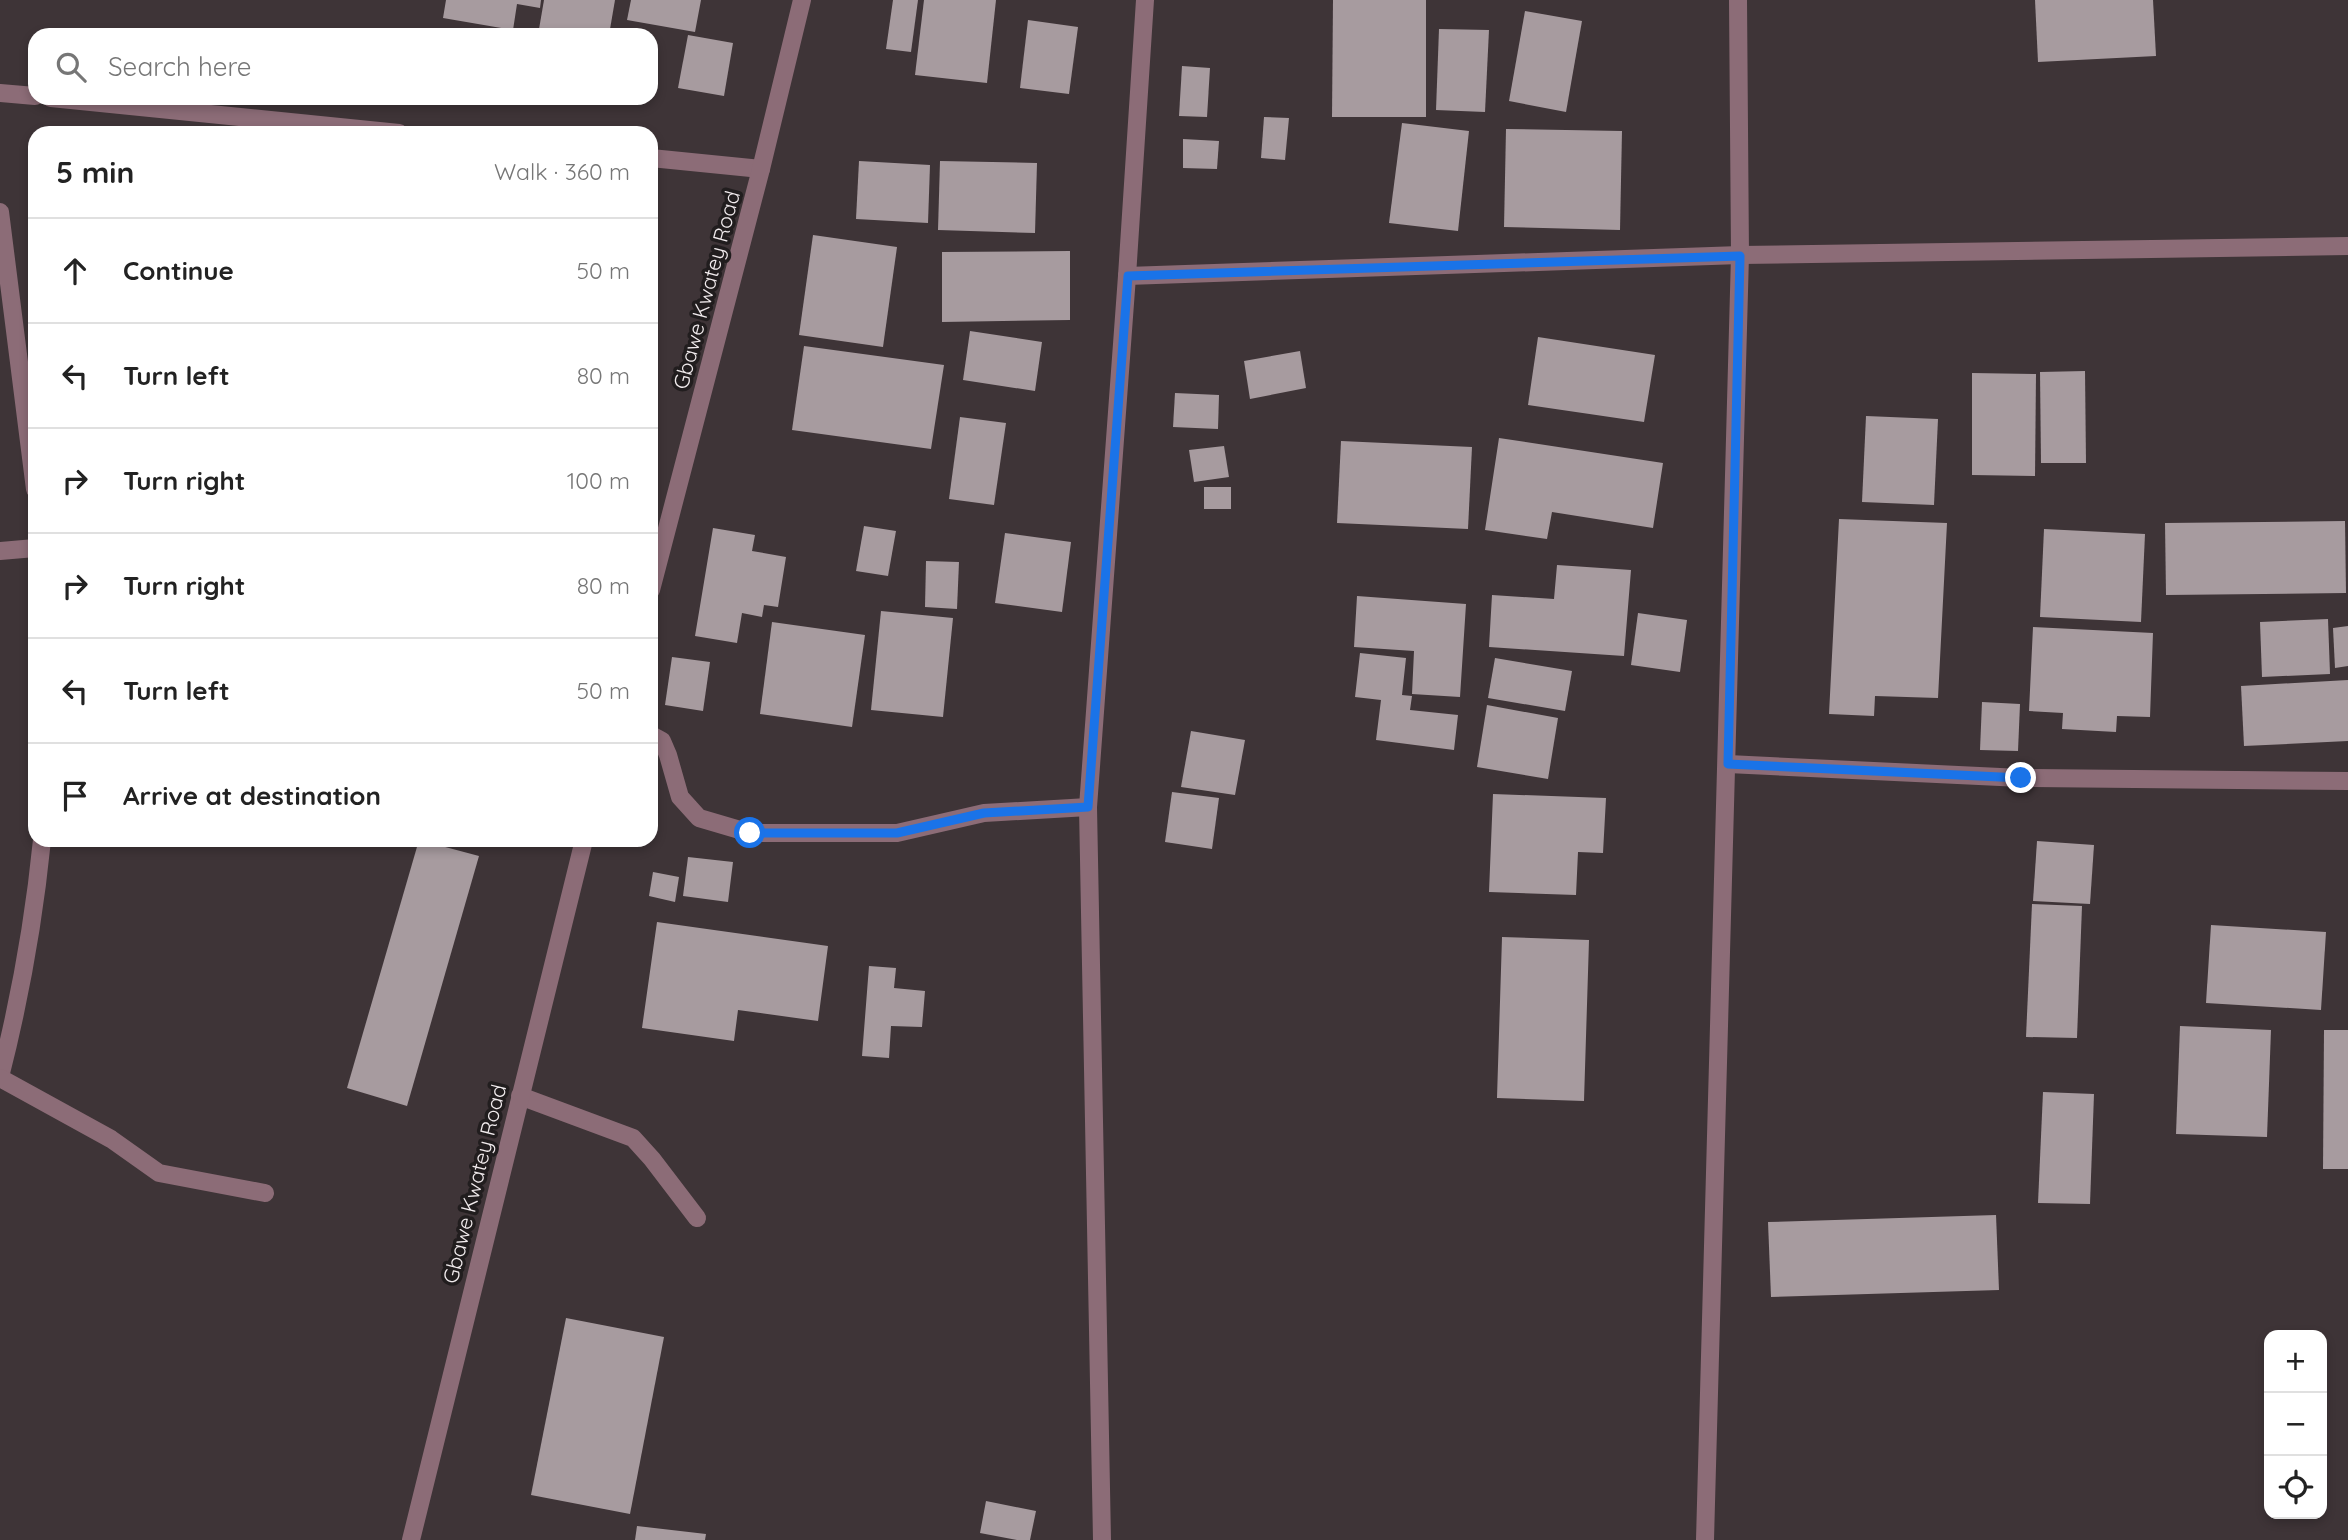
<!DOCTYPE html>
<html lang="en">
<head>
<meta charset="utf-8">
<style>
  body { margin:0; font-family:Quicksand,sans-serif; background:#f2f2f2; color:#222 }
  .controls { position:absolute; right:21px; bottom:21px; display:grid; overflow:hidden; border-radius:14px; box-shadow:0 4px 10px #0003 }
  .controls button { width:63px; height:63px; display:grid; place-items:center; padding:0; border:0; border-bottom:2px solid #e0e0e0; background:#fff; color:#222; font:35px sans-serif }
  .stop { position:absolute; width:21px; height:21px; margin:-16px; border:5px solid #1a73e8; border-radius:50%; background:#fff }
  .stop.end { background:#1a73e8; border-color:#fff; box-shadow:0 2px 7px #0008 }
  .list { margin:0; padding:0; list-style:none }
  h2 { display:flex; justify-content:space-between; align-items:center; height:91px; margin:0; padding:0 28px; font-size:30px }
  h2 small { font-size:23px; font-weight:400; color:#767676 }
  .list li { display:grid; grid-template-columns:46px 1fr auto; gap:21px; align-items:center; box-sizing:border-box; height:105px; padding:0 28px; border-top:2px solid #e0e0e0 }
  .list b { display:block; font-size:26px; white-space:nowrap }
  .list em { font-size:23px; font-style:normal; color:#767676 }
  .icon { flex:none; width:38px; height:38px; fill:none; stroke:currentColor; stroke-width:2; stroke-linecap:round; stroke-linejoin:round }
  .map { position:relative; flex:none; width:2348px; height:1540px; overflow:hidden }
  .search { position:absolute; background:#fff; box-shadow:0 4px 10px #0003; left:28px; top:28px; width:630px; height:77px; display:flex; align-items:center; gap:18px; box-sizing:border-box; padding:0 24px; border-radius:21px; color:#767676; font-size:26px }
  .panel { position:absolute; background:#fff; box-shadow:0 4px 10px #0003; left:28px; top:126px; width:630px; height:721px; border-radius:21px }
  .map>svg:first-child { display:block }
  .building { fill:#a79b9f }
  .lines { fill:none; stroke-linecap:round; stroke-linejoin:round }
  .minor { stroke:#8c6c77; stroke-width:18 }
  .route { stroke:#1a73e8; stroke-width:9 }
  .labels { text-anchor:middle; stroke-width:7; stroke-linejoin:round; paint-order:stroke }
  .street-label { font-size:21px; fill:#f2ecee; stroke:#211d1e }
</style>
</head>
<body>
<div class="map">
<svg width="2348" height="1540" viewBox="0 0 2348 1540">
  <rect width="100%" height="100%" fill="#3e3437"/>
  <g class="building">
    <polygon points="446,0 541,0 540,8 517,4 513,30 443,18"/>
    <polygon points="544,0 615,0 609,35 538,35"/>
    <polygon points="631,0 701,0 695,32 627,20"/>
    <polygon points="893,0 918,0 911,52 886,49"/>
    <polygon points="924,0 996,0 987,83 915,75"/>
    <polygon points="1333,0 1426,0 1426,117 1332,117"/>
    <polygon points="2035,0 2153,0 2156,56 2038,62"/>
    <polygon points="1525,11 1582,21 1566,112 1509,101"/>
    <polygon points="1028,20 1078,27 1069,94 1020,88"/>
    <polygon points="1439,29 1489,30 1485,112 1436,110"/>
    <polygon points="688,35 733,43 724,96 678,88"/>
    <polygon points="1182,66 1210,68 1207,117 1179,116"/>
    <polygon points="1264,117 1289,118 1285,160 1261,158"/>
    <polygon points="1402,123 1469,131 1458,231 1389,223"/>
    <polygon points="1506,129 1622,131 1620,230 1504,227"/>
    <polygon points="1183,139 1219,141 1217,169 1183,168"/>
    <polygon points="859,161 930,165 928,223 856,219"/>
    <polygon points="940,161 1037,163 1035,233 938,230"/>
    <polygon points="813,235 897,247 883,347 799,335"/>
    <polygon points="1070,251 1070,320 942,322 942,252"/>
    <polygon points="970,331 1042,342 1035,391 963,380"/>
    <polygon points="1538,337 1655,355 1644,422 1528,405"/>
    <polygon points="804,346 944,365 931,449 792,430"/>
    <polygon points="1300,351 1306,388 1250,399 1244,361"/>
    <polygon points="2085,371 2086,463 2041,463 2040,372"/>
    <polygon points="1972,373 2036,374 2035,476 1972,475"/>
    <polygon points="1175,393 1219,395 1218,429 1173,427"/>
    <polygon points="1866,416 1938,419 1934,505 1862,502"/>
    <polygon points="960,417 1006,423 994,505 949,499"/>
    <polygon points="1499,438 1663,463 1653,528 1552,512 1547,539 1485,530"/>
    <polygon points="1341,441 1472,447 1468,529 1337,523"/>
    <polygon points="1224,446 1229,477 1194,482 1189,450"/>
    <rect x="1204" y="487" width="27" height="22"/>
    <polygon points="1839,519 1947,523 1938,698 1875,696 1874,716 1829,714"/>
    <polygon points="2345,521 2346,593 2166,595 2165,523"/>
    <polygon points="864,526 896,531 888,576 856,571"/>
    <polygon points="713,528 755,535 752,551 786,557 778,607 764,605 762,617 742,613 737,643 695,636"/>
    <polygon points="2044,529 2145,534 2141,622 2040,617"/>
    <polygon points="1005,533 1071,542 1062,612 995,603"/>
    <polygon points="926,561 959,562 957,609 925,607"/>
    <polygon points="1557,565 1631,570 1624,656 1489,647 1492,595 1554,599"/>
    <polygon points="1357,596 1466,604 1460,697 1412,694 1414,651 1354,647"/>
    <polygon points="881,611 953,618 943,717 871,710"/>
    <polygon points="1638,613 1687,620 1680,672 1631,665"/>
    <polygon points="2328,619 2330,674 2262,677 2260,622"/>
    <polygon points="772,622 865,635 852,727 760,714"/>
    <polygon points="2348,626 2348,666 2335,668 2333,628"/>
    <polygon points="2033,627 2153,633 2150,717 2117,716 2116,732 2062,729 2063,713 2029,711"/>
    <polygon points="1360,653 1406,658 1402,695 1412,696 1410,710 1458,715 1454,750 1376,740 1381,700 1355,697"/>
    <polygon points="672,657 710,662 703,711 665,705"/>
    <polygon points="1495,658 1572,671 1565,711 1488,698"/>
    <polygon points="2348,680 2348,741 2244,746 2241,686"/>
    <polygon points="1982,702 2020,704 2018,751 1980,750"/>
    <polygon points="1487,705 1558,718 1548,779 1477,767"/>
    <polygon points="1191,731 1245,740 1235,795 1181,787"/>
    <polygon points="1172,792 1219,798 1212,849 1165,842"/>
    <polygon points="1493,794 1606,798 1603,853 1578,852 1576,895 1489,892"/>
    <polygon points="419,840 479,856 407,1106 347,1088"/>
    <polygon points="2037,841 2094,845 2090,904 2033,901"/>
    <polygon points="688,857 733,862 728,902 683,896"/>
    <polygon points="653,872 679,877 675,902 649,896"/>
    <polygon points="2032,904 2082,906 2077,1038 2026,1037"/>
    <polygon points="657,922 828,946 818,1021 738,1010 734,1041 642,1028"/>
    <polygon points="2211,925 2326,932 2321,1010 2206,1003"/>
    <polygon points="1502,937 1589,940 1584,1101 1497,1098"/>
    <polygon points="869,966 896,968 894,988 925,991 922,1027 891,1026 889,1058 862,1056"/>
    <polygon points="2180,1026 2271,1030 2267,1137 2176,1134"/>
    <polygon points="2324,1030 2348,1030 2348,1169 2323,1169"/>
    <polygon points="2043,1092 2094,1094 2090,1204 2038,1203"/>
    <polygon points="1996,1215 1999,1290 1771,1297 1768,1222"/>
    <polygon points="566,1318 664,1337 630,1514 531,1495"/>
    <polygon points="986,1501 1036,1511 1030,1540 1017,1540 980,1533"/>
    <polygon points="637,1526 706,1534 705,1540 635,1540"/>
  </g>
  <g class="lines">
    <g class="minor">
      <polyline points="0,93 35,96"/>
      <polyline points="51,98 399,133"/>
      <polyline points="651,158 761,169"/>
      <polyline points="0,212 35,489"/>
      <polyline points="1127,276 1740,255 2348,246"/>
      <polyline points="0,551 35,548"/>
      <polyline points="651,590 761,169 802,0"/>
      <polyline points="651,735 662,741 668,755 680,797 699,818 750,833 897,833 984,813 1088,807"/>
      <polyline points="1728,764 2021,778 2348,781"/>
      <path d="M0 1077C20 999 34 920 42 840"/>
      <polyline points="0,1078 111,1139 159,1173 265,1193"/>
      <polyline points="520,1096 633,1138 652,1159 697,1218"/>
      <polyline points="411,1540 584,840"/>
      <polyline points="1102,1540 1088,807 1127,276 1145,0"/>
      <polyline points="1705,1540 1740,255 1738,0"/>
    </g>
  </g>
  <g class="lines">
    <polyline class="route" points="750,833 897,833 984,813 1088,807 1128,276 1740,256 1728,764 2021,778"/>
  </g>
  <g class="labels">
    <g class="street-label">
      <text transform="translate(707 290) rotate(-75)" y="7">Gbawe Kwatey Road</text>
      <text transform="translate(475 1184) rotate(-76)" y="7">Gbawe Kwatey Road</text>
    </g>
  </g>
</svg>
<div class="controls">
<button>+</button>
<button>−</button>
<button><svg class="icon" aria-label="locate" viewBox="0 0 24 24"><circle cx="12" cy="12" r="6"/><path d="M12 2v4M12 18v4M2 12h4M18 12h4"/></svg></button>
</div>
<div class="stop" style="left:750px;top:833px"></div>
<div class="stop end" style="left:2021px;top:778px"></div>
<div class="search"><svg class="icon" aria-label="search" viewBox="0 0 24 24"><circle cx="10" cy="10" r="6"/><path d="M15 15l6 6"/></svg>Search here</div>
<section class="panel">
<h2>5 min<small>Walk · 360 m</small></h2>
<ul class="list">
<li><svg class="icon" aria-label="ahead" viewBox="0 0 24 24"><path d="M12 20V5M6 11l6-6 6 6"/></svg><div><b>Continue</b></div><em>50 m</em></li>
<li><svg class="icon" aria-label="left" viewBox="0 0 24 24"><path d="M17 20v-9H6M10 6l-5 5 5 5"/></svg><div><b>Turn left</b></div><em>80 m</em></li>
<li><svg class="icon" aria-label="right" viewBox="0 0 24 24"><path d="M7 20v-9h11M14 6l5 5-5 5"/></svg><div><b>Turn right</b></div><em>100 m</em></li>
<li><svg class="icon" aria-label="right" viewBox="0 0 24 24"><path d="M7 20v-9h11M14 6l5 5-5 5"/></svg><div><b>Turn right</b></div><em>80 m</em></li>
<li><svg class="icon" aria-label="left" viewBox="0 0 24 24"><path d="M17 20v-9H6M10 6l-5 5 5 5"/></svg><div><b>Turn left</b></div><em>50 m</em></li>
<li><svg class="icon" aria-label="arrive" viewBox="0 0 24 24"><path d="M6 21V4h12l-3 4 3 4H6"/></svg><div><b>Arrive at destination</b></div></li>
</ul>
</section>
</div>
</body>
</html>
